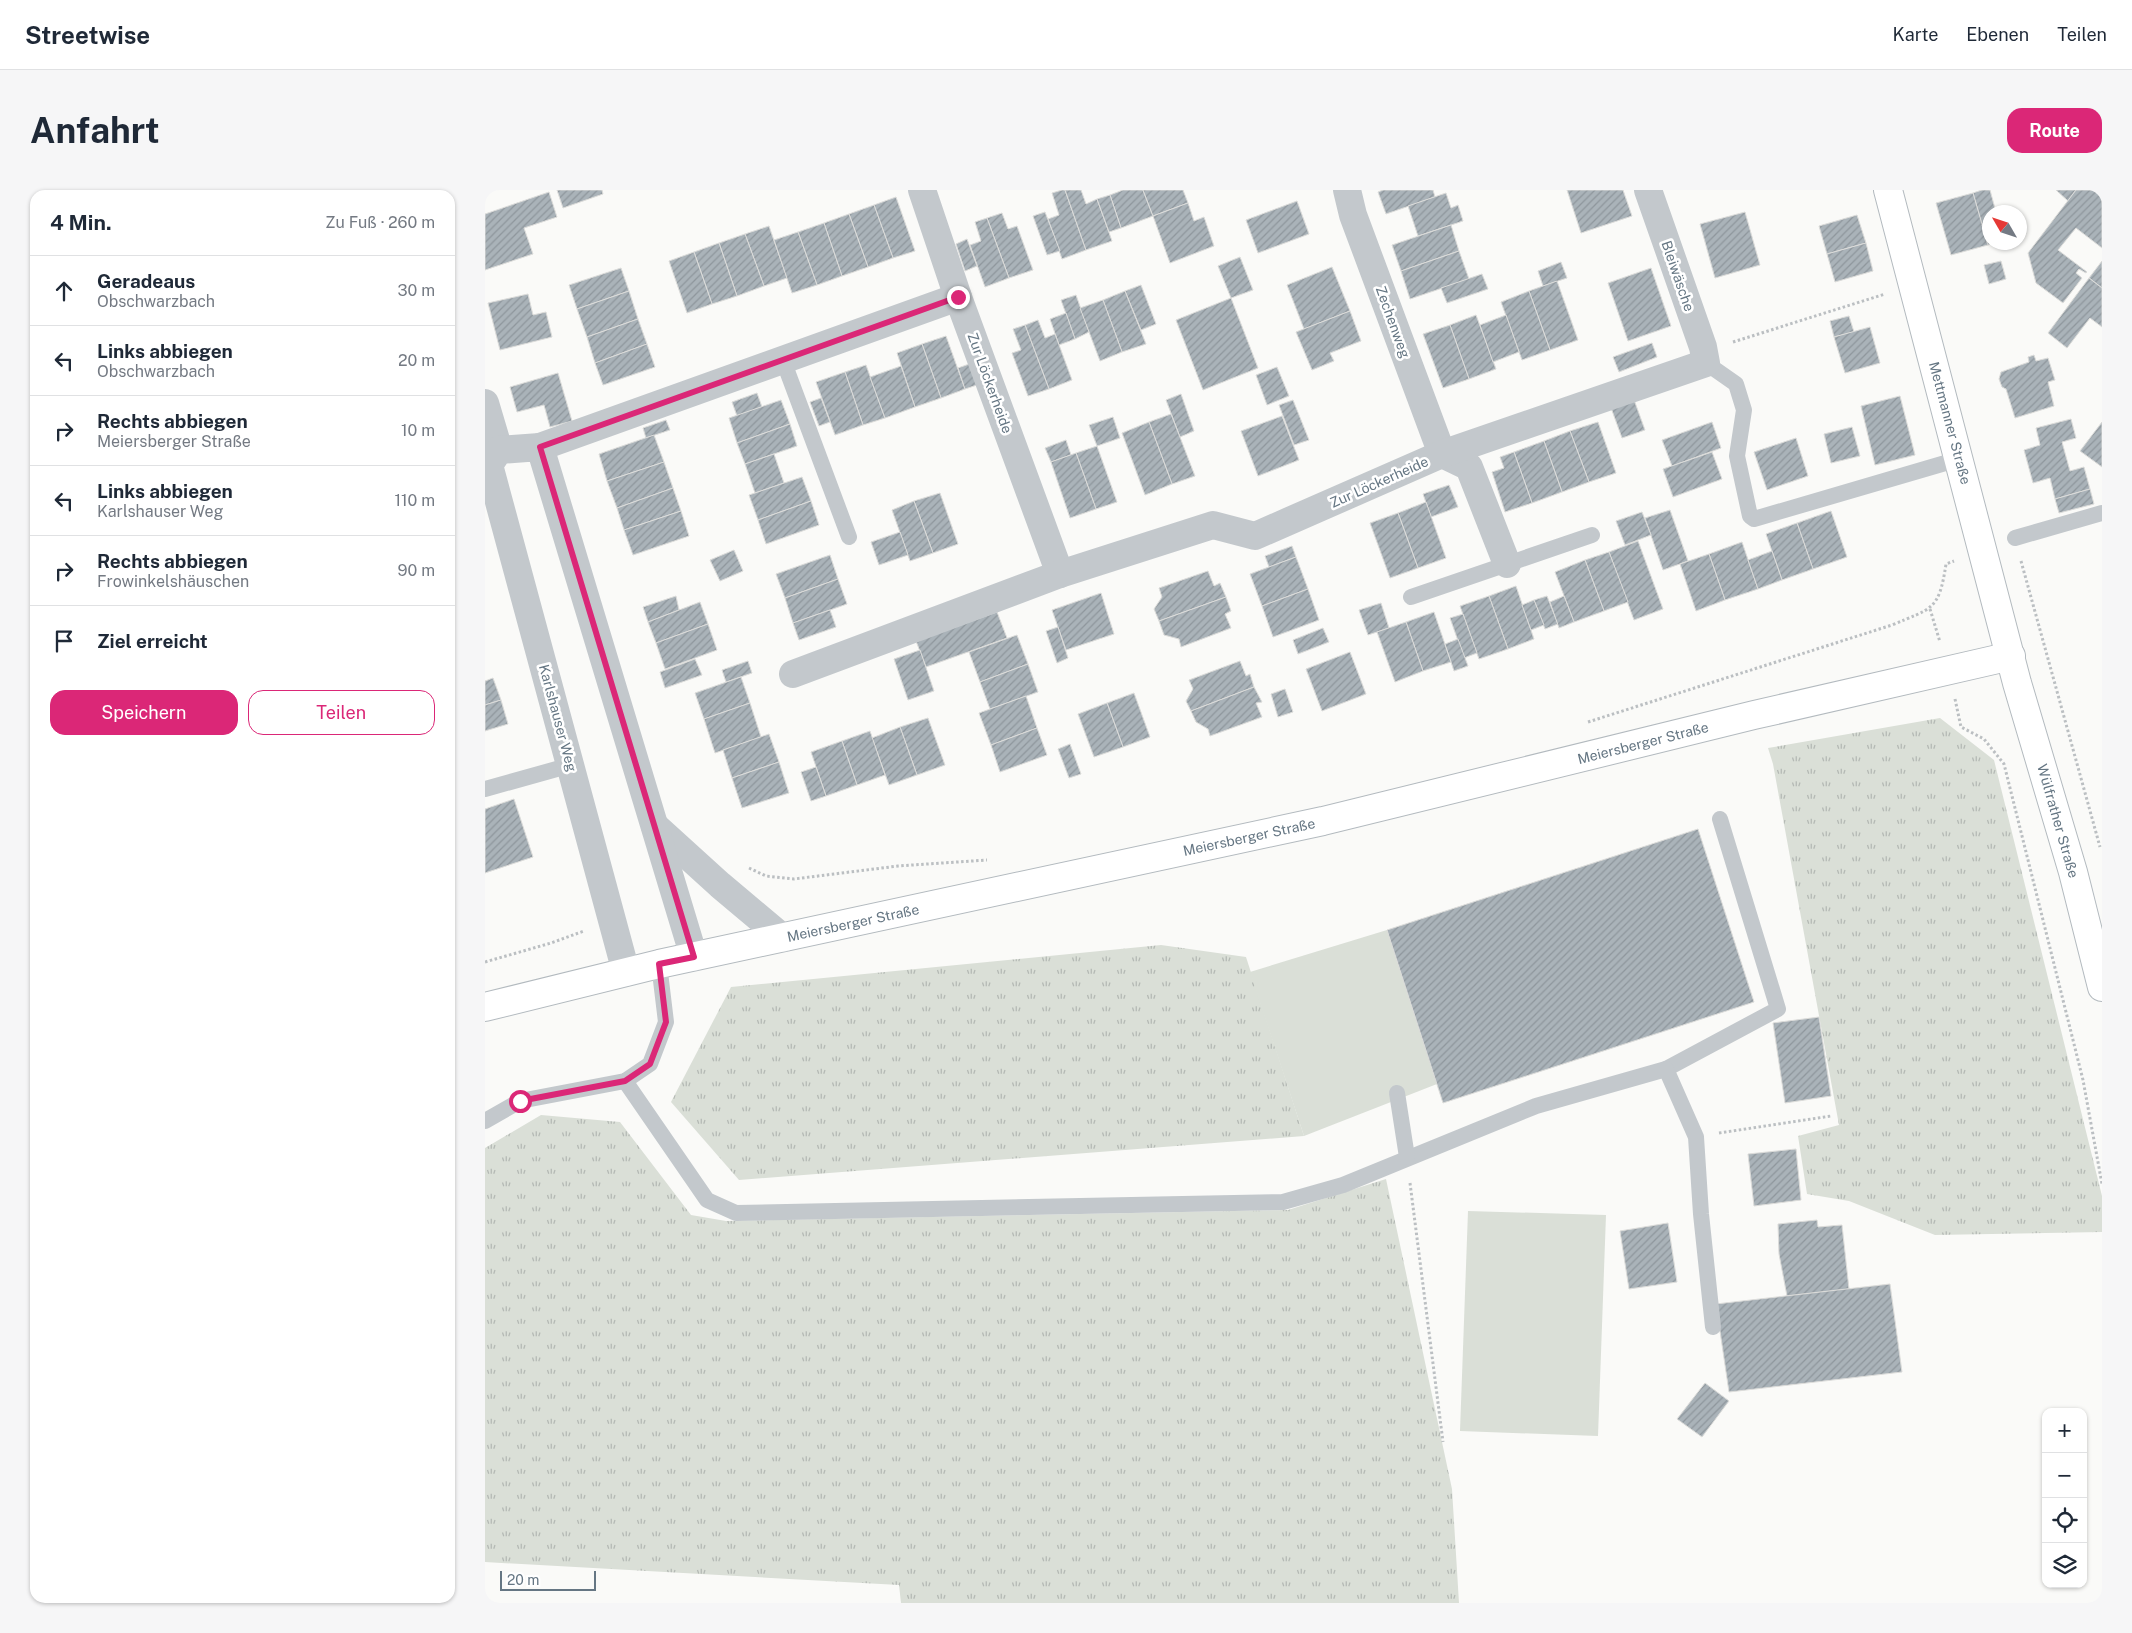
<!DOCTYPE html>
<html lang="de">
<head>
<meta charset="utf-8">
<style>
  body { margin:0; font-family:"Public Sans",sans-serif; background:#f6f6f7; color:#1f2937 }
  .controls { position:absolute; right:15px; bottom:15px; display:grid; overflow:hidden; border-radius:10px; box-shadow:0 1px 4px #0004 }
  .controls button { width:45px; height:45px; display:grid; place-items:center; padding:0; border:0; border-bottom:1px solid #e0e1e3; background:#fff; color:#1f2937; font:25px sans-serif }
  .compass { position:absolute; left:1497px; top:15px; width:45px; height:45px; border-radius:50%; background:#fff; box-shadow:0 1px 4px #0004; rotate:309deg }
  .scale { position:absolute; left:15px; bottom:12px; width:96px; box-sizing:border-box; padding-left:5px; border:2px solid #657683; border-top:0; font-size:14px; line-height:18px; white-space:nowrap; color:#657683; -webkit-text-stroke:4px #fff; paint-order:stroke }
  .stop { position:absolute; width:15px; height:15px; margin:-11px; border:4px solid #db2777; border-radius:50%; background:#fff }
  .stop.end { background:#db2777; border-color:#fff; box-shadow:0 1px 5px #0008 }
  .list { margin:0; padding:0; list-style:none }
  h2 { display:flex; justify-content:space-between; align-items:center; height:65px; margin:0; padding:0 20px; font-size:21px }
  h2 small { font-size:16px; font-weight:400; color:#747a83 }
  .list li { display:grid; grid-template-columns:32px 1fr auto; gap:15px; align-items:center; box-sizing:border-box; height:70px; padding:0 20px; border-top:1px solid #e0e1e3 }
  .list b { display:block; font-size:19px; white-space:nowrap }
  .list p { margin:0; font-size:16px; white-space:nowrap; color:#747a83 }
  .list em { font-size:16px; font-style:normal; color:#747a83 }
  .actions { display:flex; gap:10px; padding:15px 20px }
  .actions a { flex:1; padding:11px 0; border:1px solid #db2777; border-radius:15px; text-align:center; font-size:18px; color:#db2777 }
  .actions .main { background:#db2777; color:#fff }
  .icon { flex:none; width:28px; height:28px; fill:none; stroke:currentColor; stroke-width:2; stroke-linecap:round; stroke-linejoin:round }
  .map { position:relative; flex:none; width:1617px; height:1413px; overflow:hidden; border-radius:15px }
  header { display:flex; align-items:center; gap:30px; box-sizing:border-box; height:70px; padding:0 25px; background:#fff; border-bottom:1px solid #e0e1e3 }
  header strong { font-size:24px }
  nav { display:flex; gap:28px; margin-inline-start:auto; font-size:18px }
  .intro { display:flex; align-items:center; justify-content:space-between; box-sizing:border-box; height:120px; padding:0 30px }
  h1 { margin:0; font-size:35px }
  .button { padding:12px 22px; border-radius:15px; background:#db2777; color:#fff; font-size:18px; font-weight:700 }
  main { display:flex; gap:30px; padding:0 30px }
  aside { flex:1; background:#fff; border-radius:15px; box-shadow:0 1px 4px #0004 }
  .map>svg:first-child { display:block }
  .grass { fill:url(#grass-tufts) }
  .pitch { fill:#dadfd7 }
  .building { fill:url(#building-hatch); stroke:#dcdcda }
  .lines { fill:none; stroke-linecap:round; stroke-linejoin:round }
  .secondary-casing { stroke:#b3babf; stroke-width:30 }
  .path { stroke:#bbbfc2; stroke-width:3; stroke-dasharray:2.5 2.5; stroke-linecap:butt }
  .lane { stroke:#c3c8cc; stroke-width:16 }
  .street { stroke:#c3c8cc; stroke-width:28 }
  .secondary { stroke:#fff; stroke-width:28 }
  .route { stroke:#db2777; stroke-width:6 }
  .labels { text-anchor:middle; stroke-width:5; stroke-linejoin:round; paint-order:stroke }
  .street-label { font-size:14px; fill:#657683; stroke:#fff }
</style>
</head>
<body>
<header>
<strong>Streetwise</strong>
<nav><a>Karte</a><a>Ebenen</a><a>Teilen</a></nav>
</header>
<div class="intro"><h1>Anfahrt</h1><a class="button">Route</a></div>
<main>
<aside>
<h2>4 Min.<small>Zu Fuß · 260 m</small></h2>
<ul class="list">
<li><svg class="icon" aria-label="ahead" viewBox="0 0 24 24"><path d="M12 20V5M6 11l6-6 6 6"/></svg><div><b>Geradeaus</b><p>Obschwarzbach</p></div><em>30 m</em></li>
<li><svg class="icon" aria-label="left" viewBox="0 0 24 24"><path d="M17 20v-9H6M10 6l-5 5 5 5"/></svg><div><b>Links abbiegen</b><p>Obschwarzbach</p></div><em>20 m</em></li>
<li><svg class="icon" aria-label="right" viewBox="0 0 24 24"><path d="M7 20v-9h11M14 6l5 5-5 5"/></svg><div><b>Rechts abbiegen</b><p>Meiersberger Straße</p></div><em>10 m</em></li>
<li><svg class="icon" aria-label="left" viewBox="0 0 24 24"><path d="M17 20v-9H6M10 6l-5 5 5 5"/></svg><div><b>Links abbiegen</b><p>Karlshauser Weg</p></div><em>110 m</em></li>
<li><svg class="icon" aria-label="right" viewBox="0 0 24 24"><path d="M7 20v-9h11M14 6l5 5-5 5"/></svg><div><b>Rechts abbiegen</b><p>Frowinkelshäuschen</p></div><em>90 m</em></li>
<li><svg class="icon" aria-label="arrive" viewBox="0 0 24 24"><path d="M6 21V4h12l-3 4 3 4H6"/></svg><div><b>Ziel erreicht</b></div></li>
</ul>
<div class="actions"><a class="main">Speichern</a><a>Teilen</a></div>
</aside>
<div class="map">
<svg width="1617" height="1413" viewBox="0 0 1617 1413">
  <defs>
    <pattern id="grass-tufts" width="24" height="20" patternUnits="userSpaceOnUse" patternTransform="scale(1.25)"><rect width="24" height="20" fill="#dadfd7"/><path d="M3 7l-1-3M5 7V3M7 7l1-3M15 17l-1-3M17 17v-4M19 17l1-3" fill="none" stroke="#b4b9b4"/></pattern>
    <pattern id="building-hatch" width="6" height="6" patternUnits="userSpaceOnUse" patternTransform="scale(1.25)"><rect width="6" height="6" fill="#aab3b9"/><path d="M-1 1l2-2M0 6l6-6M5 7l2-2" fill="none" stroke="#8e969c"/></pattern>
  </defs>
  <rect width="100%" height="100%" fill="#fafaf8"/>
  <g class="grass">
    <polygon points="1455,528 1509,570 1617,1006 1617,1042 1450,1045 1364,1011 1322,1004 1313,946 1354,935 1288,574 1283,558"/>
    <polygon points="676,755 761,767 819,946 254,990 186,912 246,797"/>
    <polygon points="56,925 135,932 206,1025 241,1031 803,1020 901,989 967,1299 974,1413 416,1413 414,1395 0,1372 0,958"/>
  </g>
  <g class="pitch">
    <polygon points="902,740 952,894 819,946 765,782"/>
    <polygon points="983,1021 1121,1025 1113,1246 975,1241"/>
  </g>
  <g class="building">
    <polygon points="72,0 117,0 118,4 78,18"/>
    <polygon points="577,0 580,0 601,60 577,69 563,29 574,25 567,3"/>
    <polygon points="580,0 596,0 601,14 612,9 627,51 601,60"/>
    <polygon points="638,0 658,0 668,26 636,38 625,5"/>
    <polygon points="658,0 698,0 703,13 668,26"/>
    <polygon points="898,0 948,0 950,7 901,24 893,2"/>
    <polygon points="1082,0 1138,0 1147,26 1096,43"/>
    <polygon points="1497,0 1505,0 1511,22 1504,22 1504,33 1497,35 1488,3"/>
    <polygon points="1571,0 1591,0 1583,11"/>
    <polygon points="1591,0 1617,0 1617,58 1591,38 1573,60 1602,82 1601,83 1594,79 1591,83 1597,88 1578,113 1551,93 1543,63"/>
    <polygon points="64,2 72,27 39,38 48,64 0,80 0,24"/>
    <polygon points="961,3 966,18 973,15 978,31 933,46 923,16"/>
    <polygon points="1488,3 1503,55 1466,65 1451,13"/>
    <polygon points="625,5 636,38 624,42 612,9"/>
    <polygon points="411,7 430,61 408,68 389,15"/>
    <polygon points="812,11 824,44 773,63 761,30"/>
    <polygon points="703,13 709,31 719,27 729,56 685,73 668,26"/>
    <polygon points="389,15 408,68 383,77 364,24"/>
    <polygon points="560,22 575,61 562,65 548,26"/>
    <polygon points="1260,22 1275,75 1230,88 1215,34"/>
    <polygon points="517,23 523,39 532,36 548,80 524,88 502,28"/>
    <polygon points="364,24 383,77 357,86 339,33"/>
    <polygon points="1534,24 1541,44 1534,46"/>
    <polygon points="1372,25 1381,53 1342,64 1334,36"/>
    <polygon points="502,28 524,88 500,97 485,55 496,51 490,32"/>
    <polygon points="339,33 357,86 332,95 313,42"/>
    <polygon points="1504,33 1504,52 1511,52 1503,55 1497,35"/>
    <polygon points="966,35 974,61 916,81 907,55"/>
    <polygon points="284,36 302,88 279,96 260,44"/>
    <polygon points="313,42 332,95 307,103 289,50"/>
    <polygon points="260,44 279,96 252,106 234,53"/>
    <polygon points="482,49 492,76 480,81 471,54"/>
    <polygon points="234,53 252,106 227,114 209,62"/>
    <polygon points="1381,53 1388,81 1350,92 1342,64"/>
    <polygon points="974,61 984,89 925,109 916,81"/>
    <polygon points="209,62 227,114 202,123 184,71"/>
    <polygon points="755,67 768,100 746,108 733,76"/>
    <polygon points="1516,71 1521,89 1504,94 1499,75"/>
    <polygon points="1617,71 1617,98 1604,88"/>
    <polygon points="1076,72 1082,88 1058,96 1053,81"/>
    <polygon points="847,77 865,121 819,139 802,95"/>
    <polygon points="136,78 144,101 92,119 84,95"/>
    <polygon points="1166,78 1186,136 1143,151 1123,93"/>
    <polygon points="997,84 1003,99 962,113 956,98"/>
    <polygon points="1604,88 1617,98 1617,137 1605,128 1582,158 1563,143"/>
    <polygon points="1072,91 1093,150 1065,160 1044,101"/>
    <polygon points="656,95 671,134 656,140 640,101"/>
    <polygon points="144,101 153,129 102,147 92,119"/>
    <polygon points="640,101 661,154 637,162 618,110"/>
    <polygon points="1044,101 1065,160 1037,170 1016,112"/>
    <polygon points="43,104 48,125 61,122 67,147 15,160 3,113"/>
    <polygon points="591,105 604,142 590,149 576,110"/>
    <polygon points="746,108 773,178 718,200 691,130"/>
    <polygon points="618,110 637,162 615,171 595,118"/>
    <polygon points="865,121 876,151 845,163 849,171 827,180 811,142"/>
    <polygon points="581,123 590,149 574,155 565,129"/>
    <polygon points="991,125 1011,179 984,189 965,135"/>
    <polygon points="1021,125 1034,162 1008,172 995,135"/>
    <polygon points="1364,126 1369,142 1349,147 1345,131"/>
    <polygon points="153,129 162,154 110,173 102,147"/>
    <polygon points="553,130 560,148 570,144 587,190 564,199 540,135"/>
    <polygon points="540,135 564,199 543,206 527,163 536,160 528,139"/>
    <polygon points="965,135 984,189 958,198 938,144"/>
    <polygon points="1385,137 1395,173 1360,183 1349,147"/>
    <polygon points="461,146 480,199 456,208 437,154"/>
    <polygon points="1167,153 1172,167 1134,182 1128,167"/>
    <polygon points="162,154 170,177 118,195 110,173"/>
    <polygon points="437,154 456,208 430,217 412,163"/>
    <polygon points="1549,165 1551,171 1563,168 1570,190 1563,192 1569,216 1530,228 1521,199 1517,197 1514,189 1516,182 1544,172 1543,167"/>
    <polygon points="487,173 495,194 480,199 473,178"/>
    <polygon points="381,175 400,228 378,235 360,182"/>
    <polygon points="416,176 430,217 400,228 385,187"/>
    <polygon points="792,177 804,206 782,215 771,185"/>
    <polygon points="360,182 378,235 350,245 331,192"/>
    <polygon points="73,183 87,231 65,237 59,215 32,222 25,197"/>
    <polygon points="272,203 277,217 252,226 247,212"/>
    <polygon points="696,204 709,241 695,247 681,210"/>
    <polygon points="1415,206 1430,265 1390,275 1376,216"/>
    <polygon points="1148,207 1160,240 1137,248 1125,215"/>
    <polygon points="336,208 345,232 334,236 325,212"/>
    <polygon points="296,210 305,234 252,253 244,228"/>
    <polygon points="808,210 824,250 809,255 794,215"/>
    <polygon points="686,224 710,286 687,294 664,232"/>
    <polygon points="797,226 814,270 773,286 756,241"/>
    <polygon points="628,227 635,248 612,256 604,235"/>
    <polygon points="1586,229 1591,248 1577,252 1585,281 1599,277 1605,299 1570,309 1565,288 1548,293 1539,260 1555,255 1551,238"/>
    <polygon points="181,230 185,240 161,248 158,238"/>
    <polygon points="664,232 687,294 660,305 637,243"/>
    <polygon points="1113,232 1131,283 1104,292 1085,241"/>
    <polygon points="1227,232 1236,258 1187,276 1177,250"/>
    <polygon points="1617,232 1617,277 1595,261"/>
    <polygon points="305,234 312,256 260,274 252,253"/>
    <polygon points="1367,237 1375,266 1346,273 1339,244"/>
    <polygon points="1085,241 1104,292 1077,302 1059,251"/>
    <polygon points="169,245 179,272 122,291 114,264"/>
    <polygon points="1311,248 1323,286 1282,300 1269,262"/>
    <polygon points="581,250 586,265 566,272 560,258"/>
    <polygon points="1059,251 1077,302 1047,313 1029,262"/>
    <polygon points="612,256 632,312 611,319 591,263"/>
    <polygon points="1029,262 1047,313 1020,322 1007,282 1019,278 1015,267"/>
    <polygon points="1227,262 1237,289 1188,307 1178,279"/>
    <polygon points="591,263 611,319 585,328 566,272"/>
    <polygon points="289,264 299,293 270,303 260,274"/>
    <polygon points="179,272 188,298 132,318 122,291"/>
    <polygon points="317,287 326,311 273,330 264,305"/>
    <polygon points="964,295 973,317 946,327 938,304"/>
    <polygon points="188,298 196,321 139,340 132,318"/>
    <polygon points="1605,299 1609,314 1574,323 1570,309"/>
    <polygon points="455,303 473,354 448,363 429,311"/>
    <polygon points="326,311 334,335 281,354 273,330"/>
    <polygon points="429,311 448,363 425,371 407,320"/>
    <polygon points="941,312 961,368 933,378 913,323"/>
    <polygon points="1185,320 1203,371 1178,380 1160,328"/>
    <polygon points="196,321 204,346 148,365 139,340"/>
    <polygon points="1346,321 1362,367 1328,379 1312,333"/>
    <polygon points="1157,322 1166,345 1140,355 1131,331"/>
    <polygon points="913,323 933,378 905,388 885,333"/>
    <polygon points="1312,333 1328,379 1297,390 1281,344"/>
    <polygon points="415,342 423,365 394,375 386,352"/>
    <polygon points="1153,351 1178,419 1149,430 1124,362"/>
    <polygon points="1257,352 1273,399 1240,410 1224,364"/>
    <polygon points="807,356 811,367 784,377 780,366"/>
    <polygon points="249,360 258,381 235,391 225,370"/>
    <polygon points="1287,361 1297,390 1273,399 1263,370"/>
    <polygon points="1124,362 1143,412 1119,421 1100,370"/>
    <polygon points="1224,364 1240,410 1211,421 1195,374"/>
    <polygon points="345,365 353,389 300,408 291,384"/>
    <polygon points="811,367 823,399 777,416 765,384"/>
    <polygon points="1100,370 1119,421 1089,432 1070,382"/>
    <polygon points="723,381 729,396 735,393 741,407 674,431 669,419 677,407 674,398"/>
    <polygon points="353,389 362,414 308,433 300,408"/>
    <polygon points="1031,396 1049,449 1023,459 1004,406"/>
    <polygon points="823,399 834,430 788,447 777,416"/>
    <polygon points="616,403 629,444 581,460 567,420"/>
    <polygon points="191,406 194,420 163,432 158,417"/>
    <polygon points="1004,406 1023,459 994,469 975,416"/>
    <polygon points="1062,406 1073,434 1060,439 1049,410"/>
    <polygon points="1079,406 1089,432 1074,438 1065,412"/>
    <polygon points="741,407 746,421 740,424 746,438 696,457 694,449 679,445 674,431"/>
    <polygon points="1049,410 1059,435 1046,440 1037,415"/>
    <polygon points="215,412 223,434 171,453 163,432"/>
    <polygon points="896,413 904,438 883,445 874,420"/>
    <polygon points="345,420 351,437 314,450 308,433"/>
    <polygon points="512,422 522,448 441,477 431,451"/>
    <polygon points="949,422 966,472 938,481 921,432"/>
    <polygon points="978,424 992,463 979,468 965,428"/>
    <polygon points="921,432 938,481 910,492 892,442"/>
    <polygon points="223,434 232,460 180,479 171,453"/>
    <polygon points="573,437 583,468 572,473 561,441"/>
    <polygon points="838,438 844,452 813,464 808,450"/>
    <polygon points="532,445 543,474 495,492 484,462"/>
    <polygon points="973,449 983,476 969,481 960,454"/>
    <polygon points="435,460 449,501 423,510 409,469"/>
    <polygon points="865,462 881,504 837,521 821,479"/>
    <polygon points="210,469 217,485 180,498 175,482"/>
    <polygon points="263,471 267,483 241,492 237,480"/>
    <polygon points="755,471 761,486 765,484 769,497 706,521 701,511 708,499 704,490"/>
    <polygon points="543,474 553,502 505,519 495,492"/>
    <polygon points="256,487 265,513 219,529 210,503"/>
    <polygon points="8,488 16,510 0,515 0,491"/>
    <polygon points="769,497 777,512 771,513 777,527 725,546 723,539 711,532 706,521"/>
    <polygon points="800,499 808,522 793,527 786,504"/>
    <polygon points="649,503 665,547 638,557 622,513"/>
    <polygon points="541,506 552,538 506,555 494,523"/>
    <polygon points="16,510 23,534 0,541 0,515"/>
    <polygon points="265,513 276,547 230,563 219,529"/>
    <polygon points="622,513 638,557 609,567 593,524"/>
    <polygon points="443,528 460,575 432,585 415,537"/>
    <polygon points="415,537 432,585 404,595 387,548"/>
    <polygon points="552,538 562,565 515,582 506,555"/>
    <polygon points="385,541 400,585 372,595 357,551"/>
    <polygon points="284,544 294,572 247,588 238,560"/>
    <polygon points="357,551 372,595 341,606 326,562"/>
    <polygon points="585,554 596,584 584,588 573,559"/>
    <polygon points="294,572 304,603 257,618 247,588"/>
    <polygon points="331,577 341,606 326,611 316,582"/>
    <polygon points="29,609 48,667 0,683 0,619"/>
    <polygon points="1213,639 1269,812 958,913 902,740"/>
    <polygon points="1334,827 1346,906 1300,913 1288,833"/>
    <polygon points="1311,959 1316,1010 1269,1016 1263,964"/>
    <polygon points="1332,1030 1333,1037 1357,1035 1364,1099 1302,1106 1294,1064 1293,1034"/>
    <polygon points="1183,1033 1192,1092 1144,1099 1135,1041"/>
    <polygon points="1405,1094 1417,1182 1244,1202 1231,1114"/>
    <polygon points="1220,1193 1244,1211 1217,1247 1192,1229"/>
  </g>
  <g class="lines">
    <g class="secondary-casing">
      <g id="secondary">
        <polyline points="1403,0 1532,493 1588,682 1617,797"/>
        <polyline points="0,817 174,774 838,631 1269,525 1526,466"/>
      </g>
    </g>
    <g class="path">
      <polyline points="1248,152 1400,104"/>
      <polyline points="1536,371 1615,657"/>
      <polyline points="1445,419 1455,452"/>
      <polyline points="1470,509 1476,537 1499,549 1519,574 1598,890 1617,994"/>
      <path d="M1103 532 1407 435C1447 418 1454 421 1461 374L1469 371"/>
      <polyline points="264,678 281,686 309,689 413,676 502,670"/>
      <polyline points="0,772 66,753 99,741"/>
      <polyline points="1234,943 1346,926"/>
      <polyline points="925,993 958,1252"/>
    </g>
    <g class="lane">
      <polyline points="298,170 364,347"/>
      <polyline points="1221,173 1251,194 1259,220 1252,266 1265,326 1269,329 1474,269"/>
      <polyline points="1530,348 1617,323"/>
      <polyline points="926,407 1107,345"/>
      <polyline points="0,599 86,575"/>
      <polyline points="1181,879 1293,819 1235,629"/>
      <polyline points="140,891 222,1010 251,1023 798,1012 858,995 1051,916 1181,879 1211,947 1216,1024 1228,1137"/>
      <polyline points="912,903 922,967"/>
      <polyline points="0,931 35,911 140,891 165,874 181,832 174,774"/>
    </g>
    <g class="street">
      <polyline points="437,0 473,107 575,384"/>
      <polyline points="862,0 868,25 957,264 984,277 1022,374"/>
      <polyline points="0,213 14,260"/>
      <polyline points="55,257 473,107"/>
      <polyline points="308,484 575,384 728,335 770,346 957,264 1221,173 1218,157 1163,0"/>
      <polyline points="170,636 235,695 298,748"/>
      <polyline points="141,782 4,275 14,260 55,257 209,767"/>
    </g>
    <use href="#secondary" class="secondary"/>
  </g>
  <g class="lines">
    <polyline class="route" points="35,911 140,891 165,874 181,832 174,774 209,767 55,257 473,107"/>
  </g>
  <g class="labels">
    <g class="street-label">
      <text transform="translate(1193 86) rotate(71)" y="5">Bleiwäsche</text>
      <text transform="translate(908 132) rotate(70)" y="5">Zechenweg</text>
      <text transform="translate(505 193) rotate(70)" y="5">Zur Löckerheide</text>
      <text transform="translate(1465 233) rotate(75)" y="5">Mettmanner Straße</text>
      <text transform="translate(894 292) rotate(-24)" y="5">Zur Löckerheide</text>
      <text transform="translate(73 528) rotate(75)" y="5">Karlshauser Weg</text>
      <text transform="translate(1158 553) rotate(-14)" y="5">Meiersberger Straße</text>
      <text transform="translate(1573 631) rotate(74)" y="5">Wülfrather Straße</text>
      <text transform="translate(764 647) rotate(-12)" y="5">Meiersberger Straße</text>
      <text transform="translate(368 733) rotate(-12)" y="5">Meiersberger Straße</text>
    </g>
  </g>
</svg>
<div class="controls">
<button>+</button>
<button>−</button>
<button><svg class="icon" aria-label="locate" viewBox="0 0 24 24"><circle cx="12" cy="12" r="6"/><path d="M12 2v4M12 18v4M2 12h4M18 12h4"/></svg></button>
<button><svg class="icon" aria-label="layers" viewBox="0 0 24 24"><path d="M12 4l9 5-9 5-9-5zM3 14l9 5 9-5"/></svg></button>
</div>
<svg class="compass" viewBox="-18 -18 36 36"><path d="M0-13l5 13h-10z" fill="#e53935"/><path d="M0 13l5-13h-10z" fill="#747a83"/></svg>
<div class="scale">20 m</div>
<div class="stop" style="left:35px;top:911px"></div>
<div class="stop end" style="left:473px;top:107px"></div>
</div>
</main>
</body>
</html>
